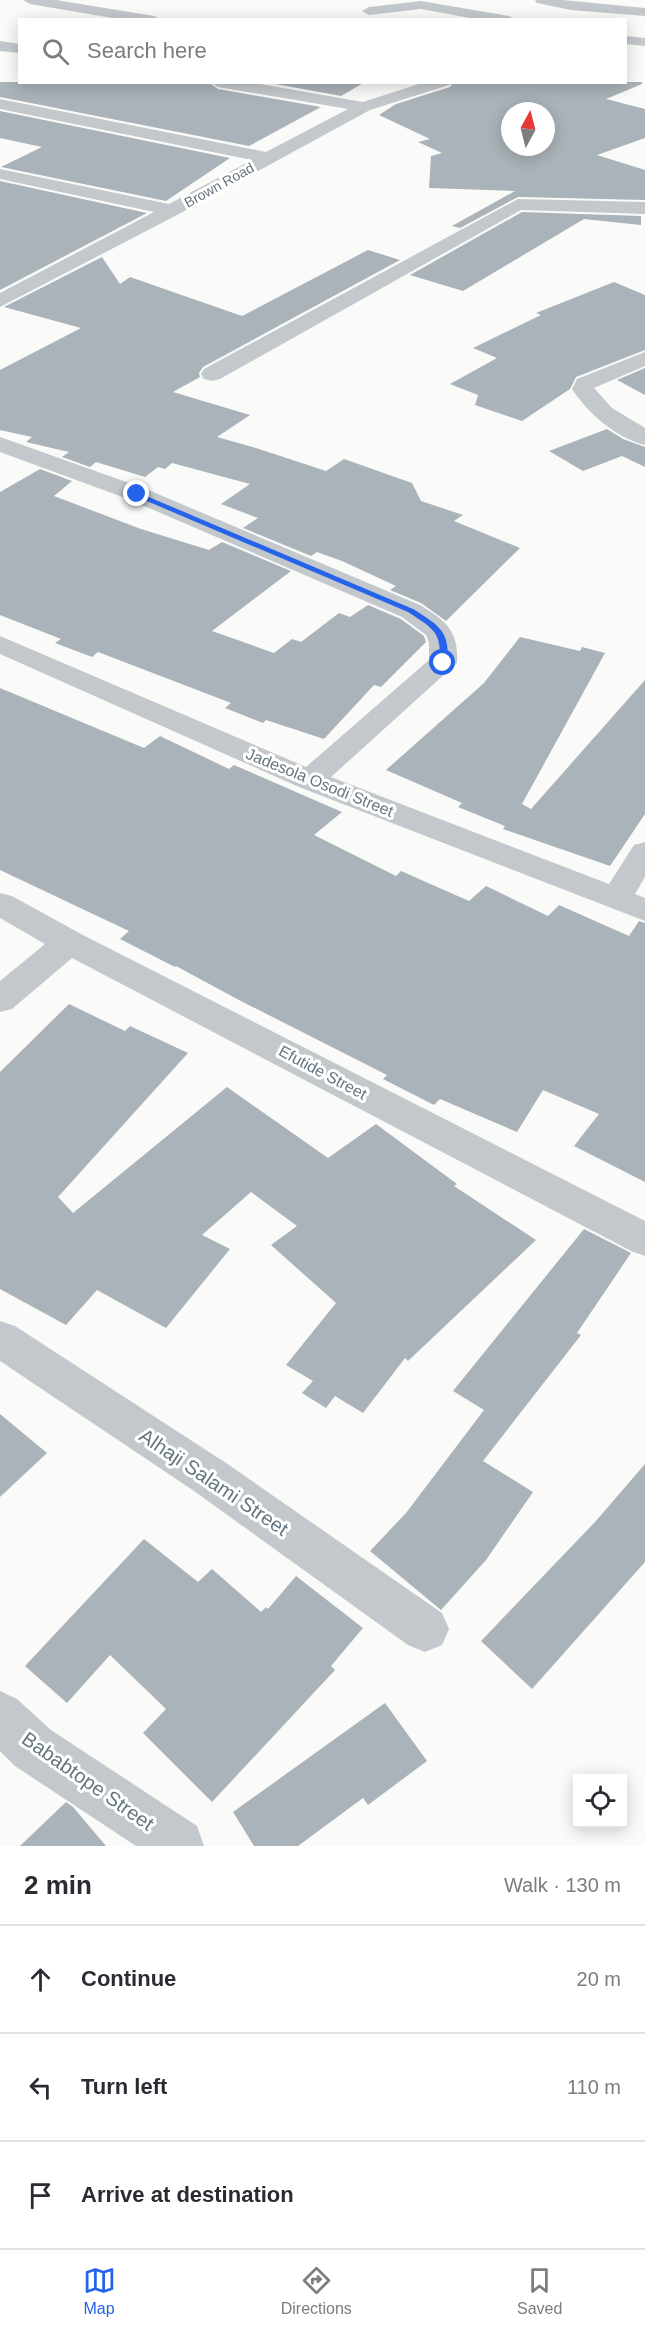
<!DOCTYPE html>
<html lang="en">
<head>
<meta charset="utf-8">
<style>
  body { margin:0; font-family:Arial,sans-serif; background:#f2f2f3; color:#2b2b33 }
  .controls { position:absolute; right:18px; bottom:18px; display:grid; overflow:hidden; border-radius:0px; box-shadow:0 3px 15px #0003 }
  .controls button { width:54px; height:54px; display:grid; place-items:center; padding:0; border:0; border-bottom:2px solid #e1e1e2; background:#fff; color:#2b2b33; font:30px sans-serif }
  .compass { position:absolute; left:501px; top:102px; width:54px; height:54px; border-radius:50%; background:#fff; box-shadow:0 3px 15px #0003; rotate:7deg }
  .stop { position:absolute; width:18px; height:18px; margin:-14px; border:4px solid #2563eb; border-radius:50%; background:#fff }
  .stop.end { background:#2563eb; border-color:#fff; box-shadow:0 2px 6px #0008 }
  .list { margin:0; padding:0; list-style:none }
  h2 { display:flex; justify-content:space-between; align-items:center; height:78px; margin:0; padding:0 24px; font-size:26px }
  h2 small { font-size:20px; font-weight:400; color:#7c7c81 }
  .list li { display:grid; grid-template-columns:39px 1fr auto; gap:18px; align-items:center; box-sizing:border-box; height:108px; padding:0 24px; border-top:2px solid #e1e1e2 }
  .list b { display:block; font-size:22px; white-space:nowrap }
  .list em { font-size:20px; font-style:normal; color:#7c7c81 }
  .icon { flex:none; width:33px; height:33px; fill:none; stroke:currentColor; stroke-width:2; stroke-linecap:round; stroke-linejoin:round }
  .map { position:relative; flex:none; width:645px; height:1846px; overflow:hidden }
  .search { position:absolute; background:#fff; box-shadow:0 3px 15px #0003; left:18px; right:18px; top:18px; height:66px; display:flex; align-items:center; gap:15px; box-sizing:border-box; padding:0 21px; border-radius:0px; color:#7c7c81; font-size:22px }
  .sheet { height:402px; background:#fff }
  nav { display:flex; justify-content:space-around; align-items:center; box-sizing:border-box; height:84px; border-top:2px solid #e1e1e2; background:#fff; font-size:16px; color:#7c7c81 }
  nav a { display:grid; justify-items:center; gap:3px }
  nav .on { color:#2563eb }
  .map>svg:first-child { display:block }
  .building { fill:#aab3b9; fill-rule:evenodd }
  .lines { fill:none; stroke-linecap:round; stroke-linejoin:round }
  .minor { fill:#c3c8cc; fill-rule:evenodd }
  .route { fill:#2563eb }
  .labels { text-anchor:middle; stroke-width:6; stroke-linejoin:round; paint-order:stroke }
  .far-street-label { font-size:14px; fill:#657683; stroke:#fff }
  .street-label { font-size:16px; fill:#657683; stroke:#fff }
  .near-street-label { font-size:20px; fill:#657683; stroke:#fff }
</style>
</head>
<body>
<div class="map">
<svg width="645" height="1846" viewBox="0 0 645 1846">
  <rect width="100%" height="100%" fill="#fafaf8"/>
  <g class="building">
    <polygon points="0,82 208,82 218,89 321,107 249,146 0,97"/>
    <polygon points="265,82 365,82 341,96"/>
    <path d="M453 82H642V84L606 99 645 109V138L597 155 645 170V200L518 197 460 228 452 226 515 191 429 188 431 156 442 153 418 142 430 139 379 115 396 104 450 87ZM510 111H546V147H510Z"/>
    <polygon points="0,111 230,158 166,201 1,167 42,147 0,138"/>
    <polygon points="0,181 147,213 0,290"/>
    <polygon points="522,212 641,216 641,225 584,219 463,291 410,275"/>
    <polygon points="368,250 400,260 203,367 199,373 200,377 173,392 250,415 217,437 256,448 326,471 344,459 412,483 421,501 463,515 454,521 520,548 446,621 421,603 390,590 396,586 342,561 317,552 311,556 243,528 258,518 221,504 250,484 172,463 165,469 158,467 145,477 96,462 90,467 62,457 69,452 26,442 32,437 0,430 0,370 81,328 4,307 102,257 120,284 130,277 242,316"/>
    <polygon points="614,282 645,295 645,350 576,377 570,389 522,421 475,405 478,395 450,384 497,358 473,348 541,315 536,313"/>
    <polygon points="645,368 645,395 617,380"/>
    <polygon points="607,429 623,439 645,447 645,467 622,456 583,471 549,451"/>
    <polygon points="40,469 72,481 54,496 141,529 209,550 222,542 291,571 212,631 274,653 292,639 301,642 339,613 350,617 368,605 401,619 424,636 426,642 381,687 374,685 324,739 266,720 263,723 225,708 231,703 98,652 92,657 55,643 61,639 0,615 0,492"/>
    <polygon points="520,637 580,651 582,647 605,653 522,804 531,809 645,680 645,814 610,866 503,829 505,826 458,807 462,803 386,770 484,683"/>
    <polygon points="0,688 144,748 160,736 229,769 234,765 342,812 314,835 396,876 401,871 469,901 486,886 548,916 559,905 629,936 639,921 645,923 645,1182 574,1146 599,1114 543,1090 517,1132 440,1099 434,1105 383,1079 387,1075 237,999 176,966 175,967 120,939 129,931 0,870"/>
    <polygon points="69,1004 125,1031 130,1026 188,1053 58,1197 73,1213 227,1087 328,1158 376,1124 457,1184 454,1186 536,1240 408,1361 405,1358 363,1413 335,1396 326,1408 302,1393 313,1381 286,1365 336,1303 271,1245 297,1226 251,1192 202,1235 230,1249 166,1328 97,1290 66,1325 0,1289 0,1072"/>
    <polygon points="584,1229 631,1253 577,1333 581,1335 483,1461 533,1492 486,1560 441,1610 370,1551 406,1513 484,1410 453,1391"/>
    <polygon points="0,1414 47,1453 0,1497"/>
    <polygon points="645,1464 645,1562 532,1689 481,1641 595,1522"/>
    <polygon points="144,1539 198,1582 212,1569 261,1612 266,1607 268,1609 296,1576 363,1628 331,1666 335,1670 212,1802 143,1733 166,1709 110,1655 67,1703 25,1666"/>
    <polygon points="385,1703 427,1761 368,1805 363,1798 298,1846 254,1846 233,1812"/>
    <polygon points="66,1802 73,1807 106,1846 20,1846"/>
  </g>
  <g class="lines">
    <g class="minor">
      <polygon points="23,0 56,0 154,16 161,20 124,20 30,4"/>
      <polygon points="535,0 563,0 645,8 645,16 571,10 537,3"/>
      <polygon points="421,1 509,16 516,20 481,20 421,9 369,15 362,11 369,7"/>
      <polygon points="626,36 645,38 645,46 626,44"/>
      <polygon points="0,41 20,44 20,53 0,51"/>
      <polygon points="210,82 249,82 363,102 425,82 451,82 449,85 370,110 179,214 0,307 0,293 154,212 0,179 0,169 169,204 252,160 0,109 0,99 266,152 348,109 218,87"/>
      <polygon points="518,199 645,202 645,214 521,210 220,379 212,381 204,379 201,374 204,369"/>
      <path d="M645 352V366L594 388 612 408 645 428V445C616 438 588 413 572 389L577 379Z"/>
      <path d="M0 437 146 489 420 605C446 621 459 631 457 663L331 777 609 884 634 845 645 842V877L635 894 645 898V921L299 787 0 654V636L306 767 429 660V643L426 635 402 617 128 499 0 452Z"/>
      <polygon points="0,893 12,896 81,934 645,1221 645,1256 631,1251 72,958 12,1009 0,1012 0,981 45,944 0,918"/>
      <polygon points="0,1321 15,1326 226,1463 442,1613 449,1629 442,1645 425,1652 408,1645 194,1491 0,1361"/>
      <polygon points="0,1691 17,1699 51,1730 197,1826 204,1846 136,1846 15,1766 0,1751"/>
    </g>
  </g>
  <path class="route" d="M137 492 413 609C438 625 451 631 447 663L443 665 439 663C443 632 432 628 408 612L135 496Z"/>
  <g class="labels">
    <g class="far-street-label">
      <text transform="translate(219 185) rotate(-29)" y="5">Brown Road</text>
    </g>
    <g class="street-label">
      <text transform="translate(320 782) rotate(22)" y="6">Jadesola Osodi Street</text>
      <text transform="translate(323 1072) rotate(28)" y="6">Efutide Street</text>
    </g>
    <g class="near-street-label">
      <text transform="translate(214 1482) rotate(34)" y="7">Alhaji Salami Street</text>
      <text transform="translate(88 1781) rotate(35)" y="7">Bababtope Street</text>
    </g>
  </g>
</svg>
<div class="controls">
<button><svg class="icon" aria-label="locate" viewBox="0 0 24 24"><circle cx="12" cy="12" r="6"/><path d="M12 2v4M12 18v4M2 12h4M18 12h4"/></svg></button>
</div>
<svg class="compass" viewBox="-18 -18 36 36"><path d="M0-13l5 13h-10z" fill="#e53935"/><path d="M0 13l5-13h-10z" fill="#7c7c81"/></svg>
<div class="stop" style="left:443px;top:663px"></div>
<div class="stop end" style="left:137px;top:494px"></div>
<div class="search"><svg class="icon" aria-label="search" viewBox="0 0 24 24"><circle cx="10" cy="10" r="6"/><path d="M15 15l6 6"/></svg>Search here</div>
</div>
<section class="sheet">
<h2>2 min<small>Walk · 130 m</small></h2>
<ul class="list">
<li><svg class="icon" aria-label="ahead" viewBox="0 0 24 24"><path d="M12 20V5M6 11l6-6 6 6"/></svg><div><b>Continue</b></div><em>20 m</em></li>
<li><svg class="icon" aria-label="left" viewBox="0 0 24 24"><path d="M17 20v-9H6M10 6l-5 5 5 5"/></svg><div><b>Turn left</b></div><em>110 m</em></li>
<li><svg class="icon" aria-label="arrive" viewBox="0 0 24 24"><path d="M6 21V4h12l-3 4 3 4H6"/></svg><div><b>Arrive at destination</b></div></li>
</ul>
</section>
<nav>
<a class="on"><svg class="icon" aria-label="map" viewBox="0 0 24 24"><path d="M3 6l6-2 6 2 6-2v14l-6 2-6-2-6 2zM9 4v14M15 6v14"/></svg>Map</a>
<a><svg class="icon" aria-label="directions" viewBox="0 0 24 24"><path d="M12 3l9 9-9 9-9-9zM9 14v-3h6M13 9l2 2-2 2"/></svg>Directions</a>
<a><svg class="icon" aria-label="saved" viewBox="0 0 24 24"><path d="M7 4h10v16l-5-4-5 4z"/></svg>Saved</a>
</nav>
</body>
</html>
